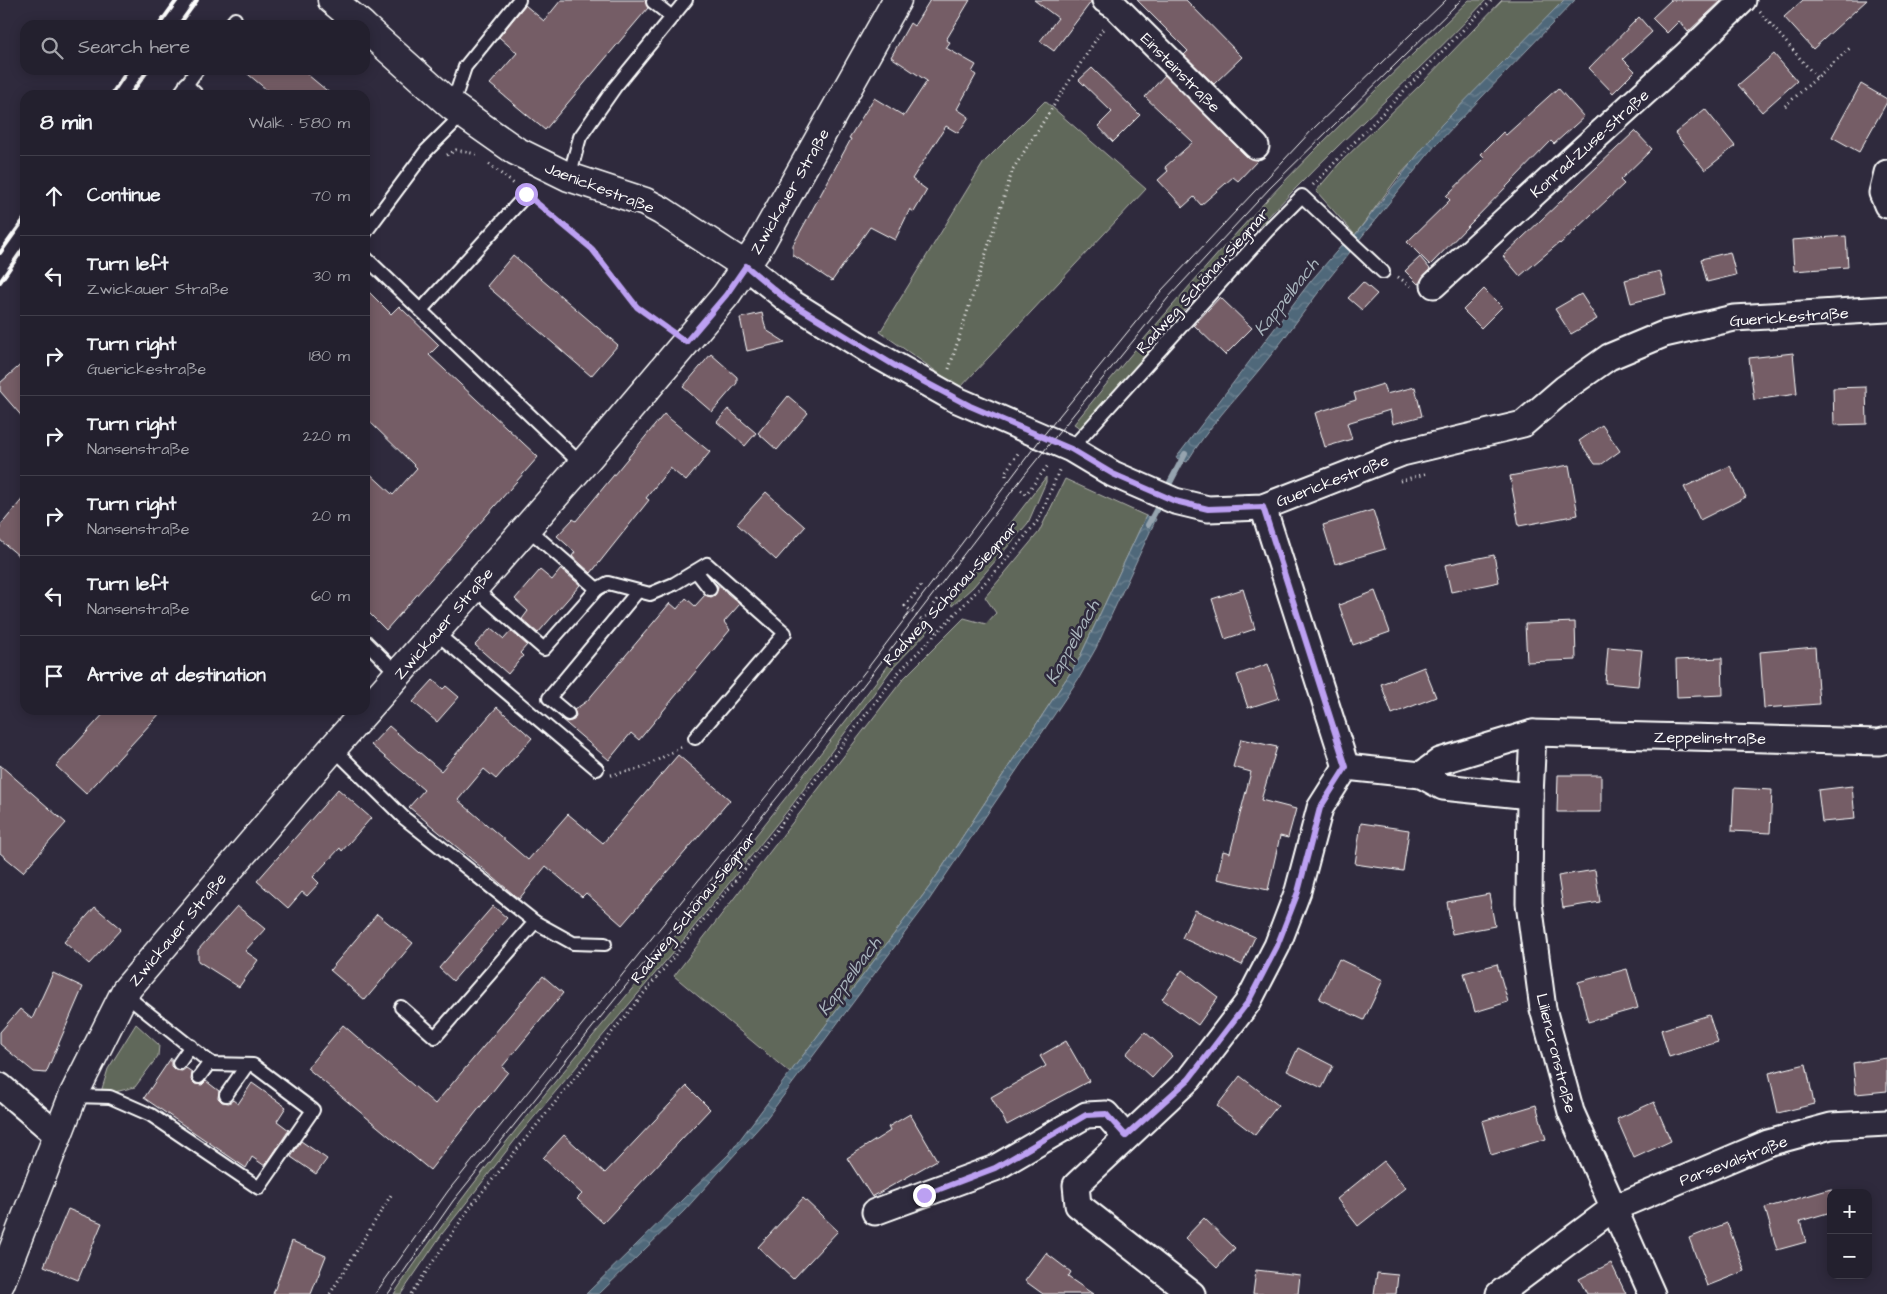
<!DOCTYPE html>
<html lang="en">
<head>
<meta charset="utf-8">
<style>
  body { margin:0; font-family:"Architects Daughter",sans-serif; background:#2f2d3a; color:#f1f3f6 }
  .controls { position:absolute; right:15px; bottom:15px; display:grid; overflow:hidden; border-radius:10px; box-shadow:0 2px 12px #0003 }
  .controls button { width:45px; height:45px; display:grid; place-items:center; padding:0; border:0; border-bottom:1px solid #403e4a; background:#23202e; color:#f1f3f6; font:25px sans-serif }
  .stop { position:absolute; width:15px; height:15px; margin:-11px; border:4px solid #bca0f2; border-radius:50%; background:#fff }
  .stop.end { background:#bca0f2; border-color:#fff; box-shadow:0 1px 5px #0008 }
  .list { margin:0; padding:0; list-style:none }
  h2 { display:flex; justify-content:space-between; align-items:center; height:65px; margin:0; padding:0 20px; font-size:21px }
  h2 small { font-size:16px; font-weight:400; color:#a3a3aa }
  .list li { display:grid; grid-template-columns:32px 1fr auto; gap:15px; align-items:center; box-sizing:border-box; height:80px; padding:0 20px; border-top:1px solid #403e4a }
  .list b { display:block; font-size:19px; white-space:nowrap }
  .list p { margin:0; font-size:16px; white-space:nowrap; color:#a3a3aa }
  .list em { font-size:16px; font-style:normal; color:#a3a3aa }
  .icon { flex:none; width:28px; height:28px; fill:none; stroke:currentColor; stroke-width:2; stroke-linecap:round; stroke-linejoin:round }
  .map { position:relative; flex:none; width:1887px; height:1294px; overflow:hidden }
  .search { position:absolute; background:#23202e; box-shadow:0 2px 12px #0003; left:20px; top:20px; width:350px; height:55px; display:flex; align-items:center; gap:12px; box-sizing:border-box; padding:0 18px; border-radius:15px; color:#a3a3aa; font-size:19px }
  .panel { position:absolute; background:#23202e; box-shadow:0 2px 12px #0003; left:20px; top:90px; width:350px; height:625px; border-radius:15px }
  .map>svg:first-child { display:block }
  .green { fill:#61675a; stroke:#b0b3ac }
  .water { fill:url(#water-waves); stroke:#96a4af }
  .lines { fill:none; stroke-linecap:round; stroke-linejoin:round }
  .stream { stroke:#96a4af; stroke-width:6 }
  .building { fill:#755d66; stroke:#fff }
  .service-casing { stroke:#fff; stroke-width:16 }
  .minor-casing { stroke:#fff; stroke-width:29 }
  .secondary-casing { stroke:#fff; stroke-width:31 }
  .path { stroke:#fff; stroke-width:3; stroke-dasharray:1 4; stroke-linecap:butt }
  .service { stroke:#2f2a3d; stroke-width:12 }
  .minor { stroke:#2f2a3d; stroke-width:25 }
  .secondary { stroke:#2f2a3d; stroke-width:28 }
  .tram { stroke:#fff; stroke-width:1 }
  .rail { stroke:#fff; stroke-width:4 }
  .route { stroke:#bca0f2; stroke-width:6 }
  .labels { text-anchor:middle; stroke-width:5; stroke-linejoin:round; paint-order:stroke }
  .street-label { font-size:16px; fill:#fff; stroke:#2f2a3d }
  .water-label { font-size:18px; font-style:italic; fill:#a8b4bc; stroke:#2f2a3d }
</style>
</head>
<body>
<div class="map">
<svg width="1887" height="1294" viewBox="0 0 1887 1294">
  <defs>
    <pattern id="water-waves" width="16" height="10" patternUnits="userSpaceOnUse" patternTransform="scale(1.25)"><rect width="16" height="10" fill="#50687a"/><path d="M0 5q4-4 8 0t8 0" fill="none" stroke="#6a7f8e"/></pattern>
  </defs>
  <rect width="100%" height="100%" fill="#2f2a3d"/>
  <filter id="ink" filterUnits="userSpaceOnUse"><feTurbulence type="fractalNoise" baseFrequency=".02" numOctaves="2"/><feDisplacementMap in="SourceGraphic" scale="10" xChannelSelector="R" yChannelSelector="G"/><feConvolveMatrix kernelMatrix="1 2 1 2 8 2 1 2 1" color-interpolation-filters="sRGB"/></filter>
  <g filter="url(#ink)">
    <g class="green">
      <path d="M1469 0H1486C1425 66 1357 125 1295 189 1220 265 1151 348 1083 430L1074 424C1150 330 1229 237 1314 151 1365 100 1417 50 1469 0Z"/>
      <polygon points="1502,0 1564,0 1398,177 1355,235 1316,191 1339,164 1421,84"/>
      <polygon points="1045,101 1146,189 960,388 880,332 984,162"/>
      <polygon points="1046,477 1046,482 1028,523 973,587 952,606 951,601"/>
      <polygon points="1065,479 1146,516 1078,661 930,886 790,1073 674,976 904,678 964,618 986,624 996,613 985,597 1039,532"/>
      <path d="M920 624 929 630 891 670 792 805 685 938 519 1135 442 1234 401 1294H394C471 1179 562 1074 650 967 742 854 832 740 920 624Z"/>
      <polygon points="136,1024 159,1045 158,1056 135,1087 115,1092 101,1092 108,1069"/>
    </g>
    <g class="water">
      <polygon points="1564,0 1575,0 1434,147 1359,240 1355,235 1441,125"/>
      <path d="M1343 244 1350 252C1318 290 1291 332 1259 370 1234 400 1207 429 1187 462L1176 458 1310 282Z"/>
      <polygon points="1146,516 1156,519 1096,648 1079,678 925,906 763,1123 684,1211 599,1294 586,1294 729,1154 930,886 1078,661"/>
    </g>
    <g class="lines">
      <g class="stream">
        <polyline points="1165,492 1185,454"/>
        <polyline points="1148,525 1161,501"/>
      </g>
    </g>
    <g class="building">
      <polygon points="561,0 645,0 648,8 545,130 490,84 517,53 499,37 525,5 544,21"/>
      <polygon points="930,0 970,0 946,40 950,42 946,48 976,65 972,72 976,75 957,109 969,117 958,133 946,126 912,179 927,190 914,212 910,209 895,240 870,227 832,281 793,255 793,245 851,139 849,138 874,98 904,116 927,81 891,57 910,23 914,26"/>
      <polygon points="1034,0 1091,0 1091,2 1054,51 1040,41 1058,18"/>
      <polygon points="1137,0 1186,0 1242,57 1214,84 1184,55 1188,51"/>
      <polygon points="1671,0 1722,0 1688,32 1679,21 1667,33 1652,18"/>
      <polygon points="1803,0 1867,0 1813,49 1784,17"/>
      <polygon points="1639,17 1652,32 1623,59 1635,71 1613,93 1589,68"/>
      <polygon points="1774,54 1797,81 1762,112 1738,85"/>
      <polygon points="1092,68 1140,115 1113,142 1098,126 1112,112 1079,80"/>
      <polygon points="243,70 302,70 332,95 273,95"/>
      <polygon points="1165,75 1246,156 1258,160 1238,181 1233,177 1201,205 1194,197 1183,207 1158,180 1168,171 1165,167 1193,142 1145,97"/>
      <polygon points="1861,84 1887,99 1887,102 1859,152 1832,137"/>
      <polygon points="1558,88 1584,117 1554,144 1551,141 1430,265 1407,242 1450,200 1446,196 1485,158 1481,154 1503,132 1506,135"/>
      <polygon points="1705,109 1735,146 1705,170 1675,133"/>
      <polygon points="1635,131 1652,149 1620,180 1624,184 1560,244 1559,243 1520,276 1503,256"/>
      <polygon points="1846,236 1848,267 1794,271 1792,240"/>
      <polygon points="1730,252 1736,275 1707,282 1701,259"/>
      <polygon points="513,255 618,345 591,376 487,286"/>
      <polygon points="1420,257 1430,269 1418,284 1405,271"/>
      <polygon points="1660,271 1666,294 1631,303 1625,280"/>
      <polygon points="1363,282 1377,294 1362,310 1348,298"/>
      <polygon points="365,288 391,314 399,306 439,345 429,355 538,457 386,630 365,609 365,469 393,495 417,468 365,417"/>
      <polygon points="1484,289 1502,307 1481,328 1463,310"/>
      <polygon points="1581,294 1597,319 1571,334 1555,309"/>
      <polygon points="1220,297 1252,328 1225,355 1194,325"/>
      <polygon points="762,313 766,330 785,342 747,351 740,318"/>
      <polygon points="1793,353 1797,394 1754,400 1749,358"/>
      <polygon points="711,354 737,377 737,383 712,412 683,387"/>
      <polygon points="25,361 25,420 0,391 0,383"/>
      <polygon points="1383,384 1386,394 1415,387 1422,416 1393,424 1390,410 1347,423 1352,439 1325,447 1315,413 1356,400 1354,393"/>
      <polygon points="1866,387 1867,424 1834,425 1833,388"/>
      <polygon points="788,396 808,413 777,450 758,433"/>
      <polygon points="728,409 756,433 745,446 717,422"/>
      <polygon points="664,414 710,452 686,481 670,468 646,498 649,500 591,573 572,556 575,552 557,536 573,519 576,521"/>
      <polygon points="1602,425 1620,451 1602,464 1595,464 1579,441"/>
      <polygon points="1569,465 1578,515 1519,526 1510,476"/>
      <polygon points="1730,466 1746,497 1700,520 1684,487"/>
      <polygon points="766,492 805,527 776,560 737,524"/>
      <polygon points="25,496 25,561 0,540 0,526"/>
      <polygon points="1373,510 1385,549 1335,564 1323,525"/>
      <polygon points="1494,555 1499,582 1451,592 1445,565"/>
      <polygon points="561,569 580,585 538,633 522,619 528,611 515,599 540,570 552,580"/>
      <polygon points="715,583 740,604 724,622 730,630 639,740 631,733 609,760 561,719 567,722 574,720 576,715 574,710 587,701 670,603 677,609 686,598 695,606 705,595 711,597 715,595 718,588"/>
      <polygon points="1243,589 1255,629 1225,639 1212,599"/>
      <polygon points="1375,591 1390,632 1353,645 1339,605"/>
      <polygon points="1575,622 1576,660 1527,662 1525,624"/>
      <polygon points="491,628 504,639 511,631 527,645 520,653 523,656 508,674 475,645"/>
      <polygon points="1608,647 1642,650 1638,686 1605,683"/>
      <polygon points="1815,647 1819,704 1764,708 1760,652"/>
      <polygon points="1722,658 1723,695 1677,697 1676,660"/>
      <polygon points="1268,664 1279,698 1248,708 1237,675"/>
      <polygon points="1424,667 1436,697 1392,714 1381,684"/>
      <polygon points="433,680 443,689 446,686 459,697 437,722 413,702"/>
      <polygon points="497,707 532,738 496,779 484,769 458,800 528,860 568,814 603,843 678,755 730,800 622,925 586,893 582,897 546,866 519,899 409,807 424,790 371,745 389,726 441,771"/>
      <polygon points="107,710 163,710 86,794 56,766"/>
      <polygon points="1241,739 1277,747 1261,800 1296,809 1288,838 1280,836 1268,890 1217,879 1223,851 1230,853 1251,772 1233,767"/>
      <polygon points="0,765 66,823 23,872 0,853"/>
      <polygon points="1558,775 1601,775 1601,812 1557,812"/>
      <polygon points="1852,786 1855,819 1822,822 1818,790"/>
      <polygon points="1734,788 1772,790 1770,833 1732,831"/>
      <polygon points="338,789 371,818 342,851 340,848 313,877 319,883 307,896 302,892 288,908 257,881"/>
      <polygon points="1361,823 1409,830 1403,871 1355,864"/>
      <polygon points="1595,870 1600,902 1563,908 1558,876"/>
      <polygon points="1489,894 1495,926 1452,934 1447,902"/>
      <polygon points="237,906 265,929 245,951 258,960 239,987 198,961 198,950"/>
      <polygon points="493,906 507,918 453,981 439,968"/>
      <polygon points="95,907 121,929 89,964 64,942"/>
      <polygon points="1195,910 1255,937 1242,965 1182,938"/>
      <polygon points="377,914 413,943 365,1000 330,970"/>
      <polygon points="1339,959 1383,980 1364,1020 1319,999"/>
      <polygon points="1497,964 1508,1002 1475,1012 1464,973"/>
      <polygon points="1627,969 1638,1008 1588,1022 1578,982"/>
      <polygon points="1182,970 1218,997 1198,1025 1162,999"/>
      <polygon points="53,973 83,987 46,1073 34,1072 0,1044 0,1032 20,1009 32,1019"/>
      <polygon points="543,976 563,993 502,1067 508,1072 430,1170 307,1068 343,1025 435,1104"/>
      <polygon points="1709,1015 1718,1042 1669,1057 1661,1030"/>
      <polygon points="1145,1032 1172,1056 1152,1078 1126,1054"/>
      <polygon points="1066,1041 1089,1081 1007,1125 991,1097 1046,1066 1040,1056"/>
      <polygon points="1298,1048 1333,1066 1322,1088 1287,1071"/>
      <polygon points="171,1058 171,1066 175,1070 182,1071 186,1068 192,1072 191,1080 195,1084 202,1085 206,1081 219,1091 218,1098 222,1102 229,1103 233,1100 238,1104 252,1083 286,1107 277,1121 289,1130 265,1166 252,1157 246,1168 144,1098"/>
      <polygon points="1887,1058 1887,1091 1856,1094 1853,1063"/>
      <polygon points="1806,1064 1814,1104 1778,1113 1769,1073"/>
      <polygon points="1240,1076 1278,1105 1255,1135 1217,1106"/>
      <polygon points="687,1086 710,1109 603,1223 577,1199 582,1194 543,1158 564,1135 605,1173"/>
      <polygon points="1654,1102 1671,1141 1634,1158 1617,1119"/>
      <polygon points="1536,1105 1546,1139 1491,1155 1482,1121"/>
      <polygon points="910,1114 937,1160 872,1197 847,1158 890,1131 888,1127"/>
      <polygon points="301,1141 327,1159 316,1174 291,1157"/>
      <polygon points="1384,1161 1406,1188 1358,1226 1337,1199"/>
      <polygon points="1831,1189 1831,1212 1800,1221 1806,1242 1777,1250 1765,1208"/>
      <polygon points="803,1198 838,1231 793,1279 758,1247"/>
      <polygon points="68,1209 102,1223 78,1280 44,1266"/>
      <polygon points="1204,1218 1235,1248 1217,1268 1185,1238"/>
      <polygon points="1727,1223 1745,1271 1707,1286 1689,1238"/>
      <polygon points="292,1241 326,1256 311,1294 273,1294"/>
      <polygon points="1046,1253 1071,1272 1068,1277 1093,1294 1043,1294 1025,1281"/>
      <polygon points="1611,1263 1626,1294 1587,1294 1579,1279"/>
      <polygon points="1256,1270 1300,1275 1298,1294 1253,1294"/>
      <polygon points="1377,1273 1398,1275 1396,1294 1374,1294"/>
    </g>
    <g class="lines">
      <g class="service-casing">
        <g id="service">
          <polyline points="653,2 672,17"/>
          <polyline points="230,25 235,19"/>
          <polyline points="186,84 197,95"/>
          <polyline points="179,95 197,70"/>
          <polyline points="452,106 465,67 519,0"/>
          <polyline points="569,177 580,137 615,87 686,0"/>
          <polyline points="365,233 426,151 463,114"/>
          <polyline points="365,257 582,465"/>
          <polyline points="421,310 527,194"/>
          <polyline points="1071,449 1268,230 1302,196 1383,272"/>
          <polyline points="527,528 597,589 608,583 650,594 674,584 707,564 785,633 695,738"/>
          <polyline points="696,571 710,589"/>
          <polyline points="474,588 544,649 597,589"/>
          <polyline points="435,632 597,769"/>
          <polyline points="365,641 398,674"/>
          <polyline points="568,714 549,698 638,591"/>
          <polyline points="333,748 404,818 535,922 435,1037 401,1007"/>
          <polyline points="535,922 573,943 605,944"/>
          <polyline points="179,1063 191,1046"/>
          <polyline points="199,1077 210,1062"/>
          <polyline points="226,1095 247,1065"/>
          <polyline points="73,1096 110,1097 151,1115 259,1188 313,1110 253,1065 212,1064 124,994"/>
        </g>
      </g>
      <g class="minor-casing">
        <g id="minor">
          <polyline points="1105,0 1116,7 1256,146"/>
          <polyline points="1887,173 1882,193 1887,205"/>
          <polyline points="746,266 789,301 866,349 955,399 1071,449 1113,474 1152,491 1175,501 1208,509 1263,507 1402,453 1523,424 1565,388 1609,357 1664,334 1734,318 1887,309"/>
          <polyline points="1434,285 1687,54 1743,0"/>
          <polyline points="1533,733 1530,796 1529,903 1543,1009 1571,1112 1652,1294"/>
          <polyline points="1346,767 1421,775 1440,761 1533,733 1879,742 1887,740"/>
          <polyline points="1421,775 1443,787 1530,796"/>
          <polyline points="0,1086 57,1135"/>
          <polyline points="875,1212 995,1168 1086,1115 1106,1114 1125,1136"/>
          <polyline points="1192,1294 1078,1205 1076,1185 1189,1079 1248,1002 1277,946 1298,891 1320,808 1346,767 1263,507"/>
          <polyline points="1499,1294 1612,1209 1768,1143 1831,1126 1887,1123"/>
        </g>
      </g>
      <g class="secondary-casing">
        <g id="secondary">
          <polyline points="332,0 362,25"/>
          <polyline points="365,28 452,106 516,151 569,177 645,202 662,211 746,266"/>
          <polyline points="0,1284 73,1096 126,990 333,748 582,465 726,295 759,246 897,0"/>
        </g>
      </g>
      <g class="path">
        <polyline points="1760,12 1817,78"/>
        <polyline points="1785,106 1850,48"/>
        <polyline points="447,155 456,150 476,154"/>
        <polyline points="489,164 514,184"/>
        <polyline points="1313,185 1492,0"/>
        <polyline points="540,205 592,249 637,307 667,328"/>
        <polyline points="1398,277 1411,286"/>
        <polyline points="949,369 1013,169 1104,27"/>
        <polyline points="1006,476 1006,471 1019,452"/>
        <polyline points="1400,481 1428,473"/>
        <polyline points="1021,490 1026,494 1049,464"/>
        <polyline points="921,586 905,606 937,632"/>
        <polyline points="923,621 938,599"/>
        <polyline points="611,775 643,768 683,746"/>
        <polyline points="330,1294 391,1195"/>
        <polyline points="411,1294 471,1206 774,833 898,673 1001,566 1039,519 1060,468"/>
      </g>
      <use href="#service" class="service"/>
      <use href="#minor" class="minor"/>
      <use href="#secondary" class="secondary"/>
      <g class="tram">
        <polyline points="375,1294 448,1191 772,789 867,669 1042,437 1161,291 1314,128 1446,0"/>
        <polyline points="388,1294 453,1201 780,794 1026,473 1168,298 1270,188 1461,0"/>
      </g>
      <g class="rail">
        <polyline points="159,25 177,0"/>
        <polyline points="179,25 197,0"/>
        <polyline points="111,95 128,70"/>
        <polyline points="130,95 148,70"/>
        <polyline points="0,253 25,218"/>
        <polyline points="0,282 25,246"/>
      </g>
    </g>
  </g>
  <g class="lines" filter="url(#ink)">
    <polyline class="route" points="526,194 592,249 637,307 686,342 726,295 746,266 788,301 902,370 970,406 1071,449 1113,474 1175,501 1208,509 1263,507 1346,767 1320,808 1298,892 1277,946 1248,1002 1189,1079 1126,1136 1106,1114 1086,1115 995,1168 924,1195"/>
  </g>
  <g class="labels">
    <g class="street-label">
      <text transform="translate(1181 72) rotate(45)" y="6">Einsteinstraße</text>
      <text transform="translate(1589 143) rotate(-42)" y="6">Konrad-Zuse-Straße</text>
      <text transform="translate(600 187) rotate(21)" y="6">Jaenickestraße</text>
      <text transform="translate(789 191) rotate(-60)" y="6">Zwickauer Straße</text>
      <text transform="translate(1202 280) rotate(-48)" y="6">Radweg Schönau-Siegmar</text>
      <text transform="translate(1789 316) rotate(-4)" y="6">Guerickestraße</text>
      <text transform="translate(1332 480) rotate(-21)" y="6">Guerickestraße</text>
      <text transform="translate(950 593) rotate(-47)" y="6">Radweg Schönau-Siegmar</text>
      <text transform="translate(443 623) rotate(-49)" y="6">Zwickauer Straße</text>
      <text transform="translate(1710 737) rotate(1)" y="6">Zeppelinstraße</text>
      <text transform="translate(693 907) rotate(-51)" y="6">Radweg Schönau-Siegmar</text>
      <text transform="translate(177 929) rotate(-50)" y="6">Zwickauer Straße</text>
      <text transform="translate(1557 1053) rotate(76)" y="6">Liliencronstraße</text>
      <text transform="translate(1733 1160) rotate(-21)" y="6">Parsevalstraße</text>
    </g>
    <g class="water-label">
      <text transform="translate(1286 297) rotate(-52)" y="6">Kappelbach</text>
      <text transform="translate(1072 642) rotate(-61)" y="6">Kappelbach</text>
      <text transform="translate(849 976) rotate(-53)" y="6">Kappelbach</text>
    </g>
  </g>
</svg>
<div class="controls">
<button>+</button>
<button>−</button>
</div>
<div class="stop" style="left:526px;top:194px"></div>
<div class="stop end" style="left:924px;top:1195px"></div>
<div class="search"><svg class="icon" aria-label="search" viewBox="0 0 24 24"><circle cx="10" cy="10" r="6"/><path d="M15 15l6 6"/></svg>Search here</div>
<section class="panel">
<h2>8 min<small>Walk · 580 m</small></h2>
<ul class="list">
<li><svg class="icon" aria-label="ahead" viewBox="0 0 24 24"><path d="M12 20V5M6 11l6-6 6 6"/></svg><div><b>Continue</b></div><em>70 m</em></li>
<li><svg class="icon" aria-label="left" viewBox="0 0 24 24"><path d="M17 20v-9H6M10 6l-5 5 5 5"/></svg><div><b>Turn left</b><p>Zwickauer Straße</p></div><em>30 m</em></li>
<li><svg class="icon" aria-label="right" viewBox="0 0 24 24"><path d="M7 20v-9h11M14 6l5 5-5 5"/></svg><div><b>Turn right</b><p>Guerickestraße</p></div><em>180 m</em></li>
<li><svg class="icon" aria-label="right" viewBox="0 0 24 24"><path d="M7 20v-9h11M14 6l5 5-5 5"/></svg><div><b>Turn right</b><p>Nansenstraße</p></div><em>220 m</em></li>
<li><svg class="icon" aria-label="right" viewBox="0 0 24 24"><path d="M7 20v-9h11M14 6l5 5-5 5"/></svg><div><b>Turn right</b><p>Nansenstraße</p></div><em>20 m</em></li>
<li><svg class="icon" aria-label="left" viewBox="0 0 24 24"><path d="M17 20v-9H6M10 6l-5 5 5 5"/></svg><div><b>Turn left</b><p>Nansenstraße</p></div><em>60 m</em></li>
<li><svg class="icon" aria-label="arrive" viewBox="0 0 24 24"><path d="M6 21V4h12l-3 4 3 4H6"/></svg><div><b>Arrive at destination</b></div></li>
</ul>
</section>
</div>
</body>
</html>
